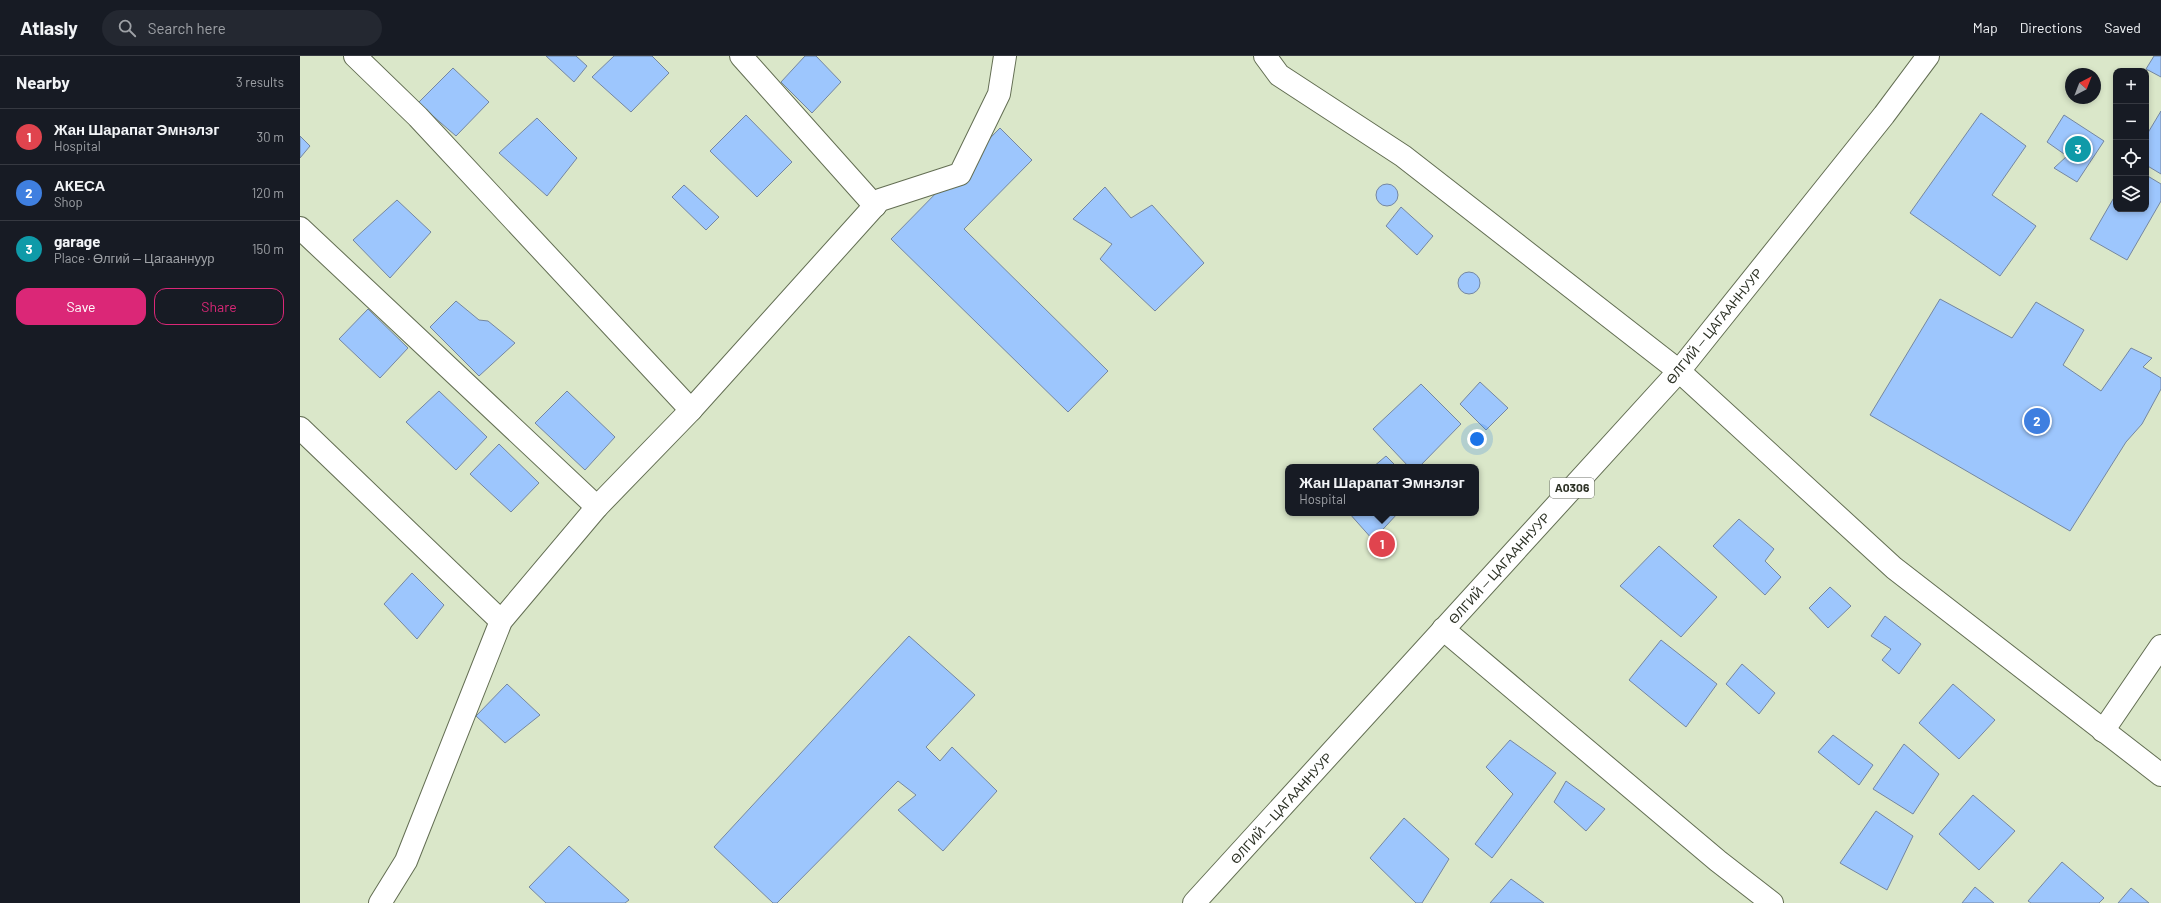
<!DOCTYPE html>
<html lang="en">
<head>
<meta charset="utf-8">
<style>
  body { margin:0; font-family:Barlow,sans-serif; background:#242831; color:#f1f3f6 }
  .controls { position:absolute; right:12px; top:12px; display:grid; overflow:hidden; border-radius:8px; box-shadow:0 2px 6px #0003 }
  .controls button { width:36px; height:36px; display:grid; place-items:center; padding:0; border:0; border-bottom:1px solid #363941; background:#171b24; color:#f1f3f6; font:20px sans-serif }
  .compass { position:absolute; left:1765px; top:12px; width:36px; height:36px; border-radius:50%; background:#171b24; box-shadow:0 2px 6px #0003; rotate:42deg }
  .you { position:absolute; left:1177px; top:383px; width:14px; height:14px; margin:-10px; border:3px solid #fff; border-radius:50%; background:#1a73e8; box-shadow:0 0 0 6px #1a73e833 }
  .badge { display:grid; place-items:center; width:26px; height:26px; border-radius:50%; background:#db2777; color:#fff; font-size:13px; font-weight:700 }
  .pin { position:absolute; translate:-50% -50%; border:2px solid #fff; box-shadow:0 1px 4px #0006 }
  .popup { position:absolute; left:985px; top:408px; width:194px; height:52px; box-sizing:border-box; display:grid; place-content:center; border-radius:8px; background:#171b24; filter:drop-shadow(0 1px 3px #0005); font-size:13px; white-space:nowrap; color:#9ea1a6 }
  .popup b { font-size:15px; color:#f1f3f6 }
  .popup::after { content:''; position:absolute; left:50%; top:100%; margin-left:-8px; border:8px solid transparent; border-top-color:#171b24 }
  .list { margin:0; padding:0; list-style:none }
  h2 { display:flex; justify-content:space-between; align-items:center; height:52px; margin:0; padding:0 16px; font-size:17px }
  h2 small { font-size:13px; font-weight:400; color:#9ea1a6 }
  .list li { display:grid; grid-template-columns:26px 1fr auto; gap:12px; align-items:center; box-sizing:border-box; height:56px; padding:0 16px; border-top:1px solid #363941 }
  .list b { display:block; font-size:15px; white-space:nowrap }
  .list p { margin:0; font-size:13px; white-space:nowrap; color:#9ea1a6 }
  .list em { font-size:13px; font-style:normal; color:#9ea1a6 }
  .actions { display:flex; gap:8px; padding:12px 16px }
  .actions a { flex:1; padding:9px 0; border:1px solid #db2777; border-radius:12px; text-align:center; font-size:14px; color:#db2777 }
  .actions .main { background:#db2777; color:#fff }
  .icon { flex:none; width:22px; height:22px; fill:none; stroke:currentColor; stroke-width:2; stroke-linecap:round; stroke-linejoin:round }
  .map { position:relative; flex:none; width:1861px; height:847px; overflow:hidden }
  header { display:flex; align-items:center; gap:24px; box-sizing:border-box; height:56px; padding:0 20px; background:#171b24; border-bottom:1px solid #363941 }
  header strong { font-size:19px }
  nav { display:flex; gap:22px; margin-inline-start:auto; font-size:14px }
  .search { width:280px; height:36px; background:#242831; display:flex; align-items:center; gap:10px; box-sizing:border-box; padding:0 14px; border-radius:22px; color:#9ea1a6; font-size:15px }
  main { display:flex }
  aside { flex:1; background:#171b24 }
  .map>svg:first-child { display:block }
  .building { fill:#9dc6fd; stroke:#7587a0 }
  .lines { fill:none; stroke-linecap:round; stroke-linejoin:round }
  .minor-casing { stroke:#636e53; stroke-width:24 }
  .highway-casing { stroke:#636e53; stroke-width:24 }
  .minor { stroke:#fff; stroke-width:22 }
  .highway { stroke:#fff; stroke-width:22 }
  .labels { text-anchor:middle; stroke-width:3.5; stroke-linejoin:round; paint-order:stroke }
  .shield { fill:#fff; stroke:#6d7068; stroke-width:1 }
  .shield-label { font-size:12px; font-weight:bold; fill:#2e3327 }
  .street-label { font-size:13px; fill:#2e3327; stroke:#fff }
</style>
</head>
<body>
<header>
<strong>Atlasly</strong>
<div class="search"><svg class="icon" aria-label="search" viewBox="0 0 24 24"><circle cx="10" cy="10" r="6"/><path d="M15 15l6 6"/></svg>Search here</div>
<nav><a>Map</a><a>Directions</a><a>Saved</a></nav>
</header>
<main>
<aside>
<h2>Nearby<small>3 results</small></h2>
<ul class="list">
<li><span class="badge" style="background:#e0444e">1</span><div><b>Жан Шарапат Эмнэлэг</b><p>Hospital</p></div><em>30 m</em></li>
<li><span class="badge" style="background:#3f7fe0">2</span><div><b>АКЕСА</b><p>Shop</p></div><em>120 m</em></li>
<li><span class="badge" style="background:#0f9aa8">3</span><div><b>garage</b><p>Place · Өлгий — Цагааннуур</p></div><em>150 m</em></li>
</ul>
<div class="actions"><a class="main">Save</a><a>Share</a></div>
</aside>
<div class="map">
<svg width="1861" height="847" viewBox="0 0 1861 847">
  <rect width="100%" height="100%" fill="#dae7c9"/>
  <g class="building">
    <polygon points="246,0 276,0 287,10 274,26"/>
    <polygon points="314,0 352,0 369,17 331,56 292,21"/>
    <polygon points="505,0 516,0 541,26 512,57 481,26"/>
    <polygon points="1854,0 1861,0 1861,21 1846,13"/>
    <polygon points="153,12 189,46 156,80 118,47"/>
    <polygon points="1861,55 1861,118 1846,109 1846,80"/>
    <polygon points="1681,57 1726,90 1692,139 1736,170 1700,220 1610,157"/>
    <polygon points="446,59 492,106 457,141 410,95"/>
    <polygon points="1764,59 1804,85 1777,126 1754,112 1767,100 1747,86"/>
    <polygon points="237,62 277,102 247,140 199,97"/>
    <polygon points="700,72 732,104 664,173 808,315 768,356 591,183"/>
    <polygon points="0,80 10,90 0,102"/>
    <polygon points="1846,119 1861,128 1861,145 1827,204 1790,183 1816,138 1816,153 1846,153"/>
    <circle cx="1087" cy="139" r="11"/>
    <polygon points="384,129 419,161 406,174 372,141"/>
    <polygon points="805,131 831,162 852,149 904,207 855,255 800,203 812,188 773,163"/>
    <polygon points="97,144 131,176 90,222 53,184"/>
    <polygon points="1101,151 1133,180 1117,199 1086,170"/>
    <circle cx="1169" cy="227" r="11"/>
    <polygon points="1640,243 1712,282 1736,246 1784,274 1763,309 1801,335 1831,292 1852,302 1843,311 1861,322 1861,333 1842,368 1826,386 1770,475 1570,359"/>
    <polygon points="156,245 179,264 188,265 215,287 179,320 130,271"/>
    <polygon points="68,253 108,292 80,322 39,283"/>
    <polygon points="1180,326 1208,352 1186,374 1160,348"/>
    <polygon points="1121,328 1161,368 1119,411 1109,411 1073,373"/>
    <polygon points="139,335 187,381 156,414 106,366"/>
    <polygon points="267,335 315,381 285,414 235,367"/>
    <polygon points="199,388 239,427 211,456 170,418"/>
    <polygon points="1086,400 1097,411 1073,411"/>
    <polygon points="1049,457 1098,457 1073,484"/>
    <polygon points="1439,463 1474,493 1465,505 1481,521 1465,539 1413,490"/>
    <polygon points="1359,490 1417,541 1381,581 1320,530"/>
    <polygon points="112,517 144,549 117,583 84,548"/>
    <polygon points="1530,531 1551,550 1528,572 1509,552"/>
    <polygon points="1585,560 1621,588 1599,618 1582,604 1591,593 1571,580"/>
    <polygon points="609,580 675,639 626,691 640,705 652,691 697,735 643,795 598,754 616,739 598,725 477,847 473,847 414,791"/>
    <polygon points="1361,584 1417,628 1386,671 1329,624"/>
    <polygon points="1442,608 1475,637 1459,658 1426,628"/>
    <polygon points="207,628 240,659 205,687 176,660"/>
    <polygon points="1653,628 1695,664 1659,703 1619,667"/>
    <polygon points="1533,679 1573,709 1559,729 1518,696"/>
    <polygon points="1210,684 1256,717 1192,802 1175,788 1213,738 1186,711"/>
    <polygon points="1604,688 1639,718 1613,758 1573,733"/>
    <polygon points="1266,725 1305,753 1286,775 1254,746"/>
    <polygon points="1673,739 1715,775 1679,814 1639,778"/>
    <polygon points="1576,755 1613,780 1587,834 1540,807"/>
    <polygon points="1104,762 1149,803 1122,847 1116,847 1070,802"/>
    <polygon points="269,790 329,844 325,847 246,847 229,831"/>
    <polygon points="1762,806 1804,842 1799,847 1731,847 1728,845"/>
    <polygon points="1211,823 1244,847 1190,847"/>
    <polygon points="1675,831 1694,847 1662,847"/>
    <polygon points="1831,832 1849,847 1818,847"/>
  </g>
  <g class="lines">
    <g class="minor-casing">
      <g id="minor">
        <polyline points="55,0 118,61 391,354"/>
        <polyline points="441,0 575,150"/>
        <polyline points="965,0 979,19 1103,100 1379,315 1594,512 1861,719"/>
        <polyline points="0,172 297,451"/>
        <polyline points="0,372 201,565"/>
        <polyline points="1143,573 1418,805 1472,847"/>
        <polyline points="1803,675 1861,590"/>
        <polyline points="80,847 106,805 201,565 297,451 391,354 580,144 660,118 699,38 705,0"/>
      </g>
    </g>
    <g class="highway-casing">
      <polyline id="highway" points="894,847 1379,315 1584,59 1628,0"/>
    </g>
    <use href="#minor" class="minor"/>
    <use href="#highway" class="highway"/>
  </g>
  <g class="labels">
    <rect class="shield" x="1250" y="422" width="44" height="20" rx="3"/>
    <g class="shield-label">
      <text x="1272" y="436">A0306</text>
    </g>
    <g class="street-label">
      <text transform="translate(1414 270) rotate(-51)" y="5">ӨЛГИЙ — ЦАГААННУУР</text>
      <text transform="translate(1199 512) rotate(-48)" y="5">ӨЛГИЙ — ЦАГААННУУР</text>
      <text transform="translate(981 752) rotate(-48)" y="5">ӨЛГИЙ — ЦАГААННУУР</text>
    </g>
  </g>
</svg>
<div class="controls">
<button>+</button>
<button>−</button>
<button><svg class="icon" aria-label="locate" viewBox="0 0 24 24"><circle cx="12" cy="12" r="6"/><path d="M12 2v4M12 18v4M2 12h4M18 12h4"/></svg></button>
<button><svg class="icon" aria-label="layers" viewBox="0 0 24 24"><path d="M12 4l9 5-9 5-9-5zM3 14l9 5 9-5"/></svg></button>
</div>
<svg class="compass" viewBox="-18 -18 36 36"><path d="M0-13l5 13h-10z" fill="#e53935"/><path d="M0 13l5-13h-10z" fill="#9ea1a6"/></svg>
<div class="you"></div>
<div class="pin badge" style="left:1082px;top:488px;background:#e0444e">1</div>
<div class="popup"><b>Жан Шарапат Эмнэлэг</b>Hospital</div>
<div class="pin badge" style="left:1737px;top:365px;background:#3f7fe0">2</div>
<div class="pin badge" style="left:1778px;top:93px;background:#0f9aa8">3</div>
</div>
</main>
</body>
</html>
